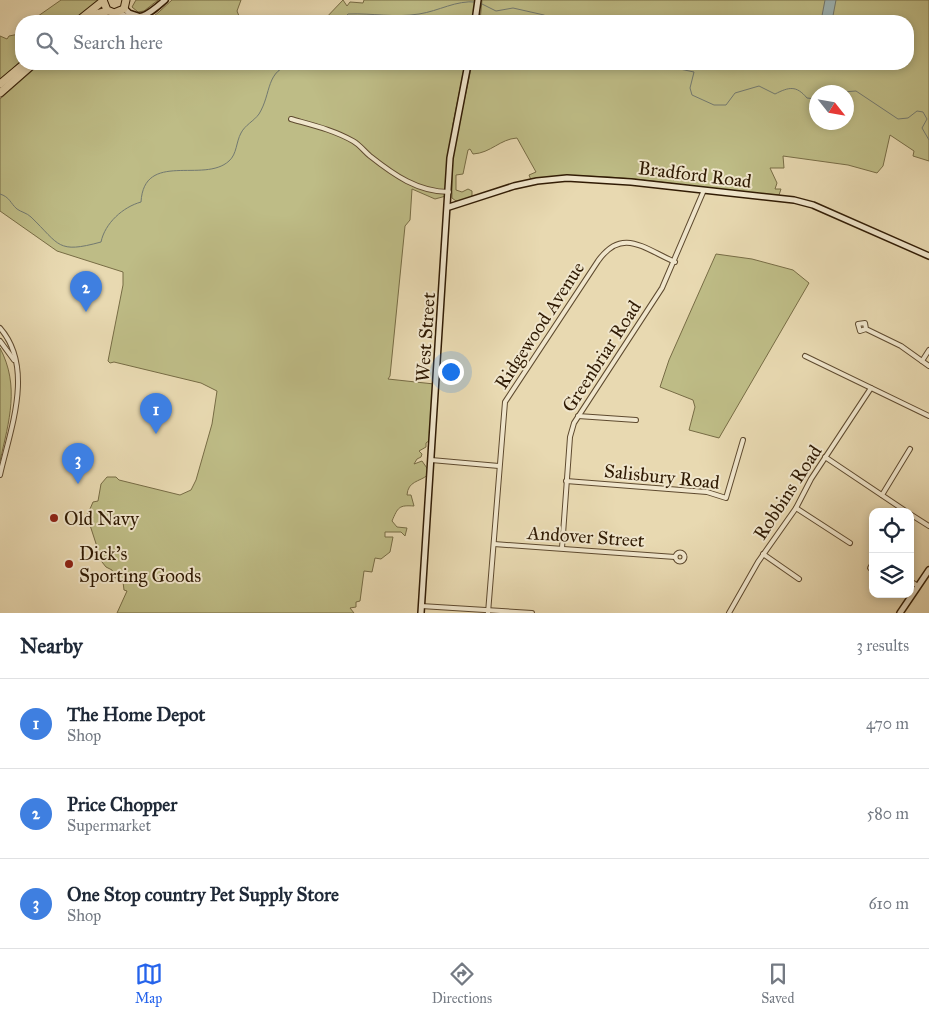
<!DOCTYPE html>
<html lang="en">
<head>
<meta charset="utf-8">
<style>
  body { margin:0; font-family:"IM FELL Great Primer",serif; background:#f6f6f7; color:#1f2937 }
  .controls { position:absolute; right:15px; bottom:15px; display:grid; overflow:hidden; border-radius:10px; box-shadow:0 2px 8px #0003 }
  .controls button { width:45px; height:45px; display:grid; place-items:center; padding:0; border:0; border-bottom:1px solid #e0e1e3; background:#fff; color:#1f2937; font:25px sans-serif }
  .compass { position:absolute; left:809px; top:85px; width:45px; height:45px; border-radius:50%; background:#fff; box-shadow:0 2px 8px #0003; rotate:121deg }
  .you { position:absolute; left:450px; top:371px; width:18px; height:18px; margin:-12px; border:4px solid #fff; border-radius:50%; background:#1a73e8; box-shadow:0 0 0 8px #1a73e833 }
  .badge { display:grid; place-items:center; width:32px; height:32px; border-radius:50%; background:#2563eb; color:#fff; font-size:16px; font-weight:700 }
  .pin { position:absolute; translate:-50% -41px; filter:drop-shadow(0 1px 2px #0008) }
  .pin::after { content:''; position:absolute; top:26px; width:18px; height:15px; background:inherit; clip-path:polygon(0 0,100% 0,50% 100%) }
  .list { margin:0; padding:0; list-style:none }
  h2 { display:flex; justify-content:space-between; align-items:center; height:65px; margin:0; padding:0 20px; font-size:21px }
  h2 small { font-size:16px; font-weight:400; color:#747a83 }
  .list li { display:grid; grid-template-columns:32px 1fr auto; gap:15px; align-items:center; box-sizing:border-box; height:90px; padding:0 20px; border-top:1px solid #e0e1e3 }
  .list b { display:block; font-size:19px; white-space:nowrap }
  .list p { margin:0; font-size:16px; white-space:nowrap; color:#747a83 }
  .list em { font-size:16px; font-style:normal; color:#747a83 }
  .icon { flex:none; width:28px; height:28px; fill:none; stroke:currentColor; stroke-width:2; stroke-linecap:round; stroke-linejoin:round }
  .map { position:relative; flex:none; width:929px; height:613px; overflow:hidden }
  .search { position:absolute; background:#fff; box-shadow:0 2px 8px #0003; left:15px; right:15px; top:15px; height:55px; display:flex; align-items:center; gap:12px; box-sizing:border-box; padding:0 18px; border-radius:20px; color:#747a83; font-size:19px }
  .sheet { height:335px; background:#fff }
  nav { display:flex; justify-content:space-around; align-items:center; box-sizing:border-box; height:70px; border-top:1px solid #e0e1e3; background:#fff; font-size:14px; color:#747a83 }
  nav a { display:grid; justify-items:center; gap:2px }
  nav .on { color:#2563eb }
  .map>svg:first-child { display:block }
  .green { fill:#bebc86; stroke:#776c45; fill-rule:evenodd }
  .water { fill:#9eb7b8; stroke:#727970 }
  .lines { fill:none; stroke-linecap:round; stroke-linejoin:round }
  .stream { stroke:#727970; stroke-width:1 }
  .street-casing { stroke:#5e4a2f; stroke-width:6 }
  .secondary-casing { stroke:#301b04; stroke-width:8 }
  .highway-casing { stroke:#301b04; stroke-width:9 }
  .street { stroke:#f0e6cc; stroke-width:4 }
  .secondary { stroke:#f0e6cc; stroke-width:5 }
  .highway { stroke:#e8d9b1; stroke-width:7 }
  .poi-dot { fill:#8f2418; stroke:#f0e6cc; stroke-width:2 }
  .labels { text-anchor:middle; stroke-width:4; stroke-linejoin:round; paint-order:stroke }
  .street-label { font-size:19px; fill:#301b04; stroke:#f0e6cc }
  .poi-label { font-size:19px; fill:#301b04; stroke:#f0e6cc; text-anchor:start }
</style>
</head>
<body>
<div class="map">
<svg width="929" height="613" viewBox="0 0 929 613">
  <rect width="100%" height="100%" fill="#e8d9b1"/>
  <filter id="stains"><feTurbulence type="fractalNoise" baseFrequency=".004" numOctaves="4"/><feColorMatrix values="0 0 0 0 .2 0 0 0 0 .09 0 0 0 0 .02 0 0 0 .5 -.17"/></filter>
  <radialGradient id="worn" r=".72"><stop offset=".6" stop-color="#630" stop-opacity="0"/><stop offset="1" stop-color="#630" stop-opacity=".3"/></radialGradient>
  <g class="green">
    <path d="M61 0H101C73 26 66 21 31 21Z"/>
    <polygon points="136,0 158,0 144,11 138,12 132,7"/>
    <path d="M172 0H241L237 11 239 16 249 21H90C115 4 127 27 147 20 155 17 165 6 172 0Z"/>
    <polygon points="343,0 347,6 350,2 363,3 364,0 476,0 472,21 323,21"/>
    <path d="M482 0H929V161L913 156 914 151 890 135 883 166 877 173 848 165 783 156 784 168H770L777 183 775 189H781L779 195C714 192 650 177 584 176 567 175 548 178 531 180L529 175 536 172 517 138C500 139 491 153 473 154L470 149 468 150 463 174 456 175V190L462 192 468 189 472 191V198L456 201 452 198V157L472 64H908V21H480ZM816 92H846V122H816Z"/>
    <polygon points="21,30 21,61 0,80 0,36 7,39 9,36 19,34"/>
    <path d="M40 64H465L453 124 446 196 435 199 412 189 410 220 405 226 390 376 388 379 434 384 430 440 426 443V447L419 451 422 454 421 457 417 459 414 464 422 461 429 471 428 475C419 482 408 481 407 495H411L414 506C399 505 398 507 392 521L397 527 407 528 405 536 401 532H385V537H393L390 552 381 559 375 558 372 572 364 571 360 601 356 602V607L350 608 354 613H117L127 591 124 590 123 582 114 577 112 570 106 567 102 562 87 516 93 502 98 501 101 484 107 477H116L119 480 180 495 191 490 196 480 212 424 217 391 201 383 114 362 110 363 108 361 123 285V272L57 251 0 211V99Z"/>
    <polygon points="716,254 752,259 793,270 809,283 719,438 689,430 695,407 693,400 660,387 669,360"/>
    <path d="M0 348C20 386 9 421 0 461Z"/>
  </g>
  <polygon class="water" points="825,0 836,0 832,21 821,21"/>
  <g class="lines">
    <g class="stream">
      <polyline points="480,3 496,11 513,8 544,15 554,21"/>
      <path d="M341 21 348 14C373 13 394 18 419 14 439 11 456 0 476 2"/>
      <path d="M675 68 694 72 690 88 692 95 714 105H726L735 93 759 86 775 94C789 87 796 85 807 98L816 99"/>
      <polyline points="843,92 856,91 898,119 908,118 917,111 923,112 927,119 922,128 929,140"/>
      <path d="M0 194C10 197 10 203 17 209 21 212 27 213 31 217 60 245 57 254 101 242 105 223 123 207 141 202 144 150 204 184 229 161 237 154 236 142 241 133 245 125 254 121 259 114 272 93 265 70 293 64"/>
    </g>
    <g class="street-casing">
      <g id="street">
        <path d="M291 119C312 125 334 130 353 141 360 145 364 151 370 156 394 175 418 192 449 192"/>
        <path d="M0 328C35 368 10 430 0 475"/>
        <polyline points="866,329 860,331 858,324 865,323 866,329 901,346 929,366"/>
        <polyline points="0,341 14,360"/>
        <polyline points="805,356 929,416"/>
        <polyline points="922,361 929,350"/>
        <polyline points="578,416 636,420"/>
        <polyline points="825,457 907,512"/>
        <polyline points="431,460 499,466"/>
        <polyline points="566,481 707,492 726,498 743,440"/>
        <polyline points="882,495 910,449"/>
        <polyline points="796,508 850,543"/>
        <polyline points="910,514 929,526"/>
        <polyline points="494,544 675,557"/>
        <polyline points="562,548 570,437 574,423 662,288 704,190"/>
        <circle cx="680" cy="557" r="4.5"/>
        <polyline points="763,554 799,579"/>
        <polyline points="873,563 870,568 873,571"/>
        <polyline points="910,581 918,586"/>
        <polyline points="421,606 532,613"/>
        <path d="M488 613 505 402 598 261C622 227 643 248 675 262"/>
        <polyline points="729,613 758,562 796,508 811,479 871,388"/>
      </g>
    </g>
    <g class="secondary-casing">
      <g id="secondary">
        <polyline points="124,8 129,13 138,16"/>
        <path d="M117 13C140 22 147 16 165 0"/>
        <polyline points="475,21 478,0"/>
        <polyline points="449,207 514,186 537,181 567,178 631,182 794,200 813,205 929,256"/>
        <polyline points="421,613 450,158 468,64"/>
        <polyline points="900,613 929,570"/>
      </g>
    </g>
    <g class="highway-casing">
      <g id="highway">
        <polyline points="103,0 107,10 114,13 124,9 126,0"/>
        <polyline points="88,19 96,14 108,11"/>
        <polyline points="78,21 103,1"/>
        <polyline points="0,84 24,64"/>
        <polyline points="0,93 33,64"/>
      </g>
    </g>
    <use href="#street" class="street"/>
    <use href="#secondary" class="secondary"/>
    <use href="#highway" class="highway"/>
  </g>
  <g class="poi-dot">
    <circle cx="54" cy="518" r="5"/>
    <circle cx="69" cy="564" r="5"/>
  </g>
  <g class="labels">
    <g class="street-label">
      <text transform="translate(695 174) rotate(7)" y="7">Bradford Road</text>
      <text transform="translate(539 325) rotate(-57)" y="7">Ridgewood Avenue</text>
      <text transform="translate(425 337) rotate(-86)" y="7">West Street</text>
      <text transform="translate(601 356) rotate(-57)" y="7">Greenbriar Road</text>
      <text transform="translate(662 476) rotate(6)" y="7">Salisbury Road</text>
      <text transform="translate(787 492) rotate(-57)" y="7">Robbins Road</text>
      <text transform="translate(586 536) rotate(4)" y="7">Andover Street</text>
    </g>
    <g class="poi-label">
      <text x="64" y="525">Old Navy</text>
      <text x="79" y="560">Dick's<tspan x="79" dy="22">Sporting Goods</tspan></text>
    </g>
  </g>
  <rect width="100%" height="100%" filter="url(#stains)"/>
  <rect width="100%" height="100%" fill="url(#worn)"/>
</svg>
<div class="controls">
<button><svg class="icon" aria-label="locate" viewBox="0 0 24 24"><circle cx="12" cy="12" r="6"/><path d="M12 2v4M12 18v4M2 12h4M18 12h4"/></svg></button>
<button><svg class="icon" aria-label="layers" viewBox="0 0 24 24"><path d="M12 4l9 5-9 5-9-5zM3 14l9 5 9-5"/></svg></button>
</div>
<svg class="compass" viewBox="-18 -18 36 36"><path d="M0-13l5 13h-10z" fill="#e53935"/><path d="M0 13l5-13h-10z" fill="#747a83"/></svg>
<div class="you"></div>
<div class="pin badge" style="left:156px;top:434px;background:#3f7fe0">1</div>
<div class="pin badge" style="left:86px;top:312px;background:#3f7fe0">2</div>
<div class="pin badge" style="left:78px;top:484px;background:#3f7fe0">3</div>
<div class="search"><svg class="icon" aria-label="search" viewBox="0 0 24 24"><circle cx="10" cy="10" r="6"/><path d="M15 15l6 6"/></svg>Search here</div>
</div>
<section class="sheet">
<h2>Nearby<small>3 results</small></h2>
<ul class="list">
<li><span class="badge" style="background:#3f7fe0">1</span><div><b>The Home Depot</b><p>Shop</p></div><em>470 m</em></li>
<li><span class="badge" style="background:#3f7fe0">2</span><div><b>Price Chopper</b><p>Supermarket</p></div><em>580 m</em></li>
<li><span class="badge" style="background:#3f7fe0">3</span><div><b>One Stop country Pet Supply Store</b><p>Shop</p></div><em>610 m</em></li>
</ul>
</section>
<nav>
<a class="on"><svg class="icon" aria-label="map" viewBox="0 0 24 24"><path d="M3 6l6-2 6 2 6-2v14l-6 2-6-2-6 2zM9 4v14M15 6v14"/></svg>Map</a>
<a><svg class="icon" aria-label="directions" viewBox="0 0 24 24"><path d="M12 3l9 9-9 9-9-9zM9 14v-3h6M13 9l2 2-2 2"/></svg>Directions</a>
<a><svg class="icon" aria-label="saved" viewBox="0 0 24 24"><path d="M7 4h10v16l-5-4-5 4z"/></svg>Saved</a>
</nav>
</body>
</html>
